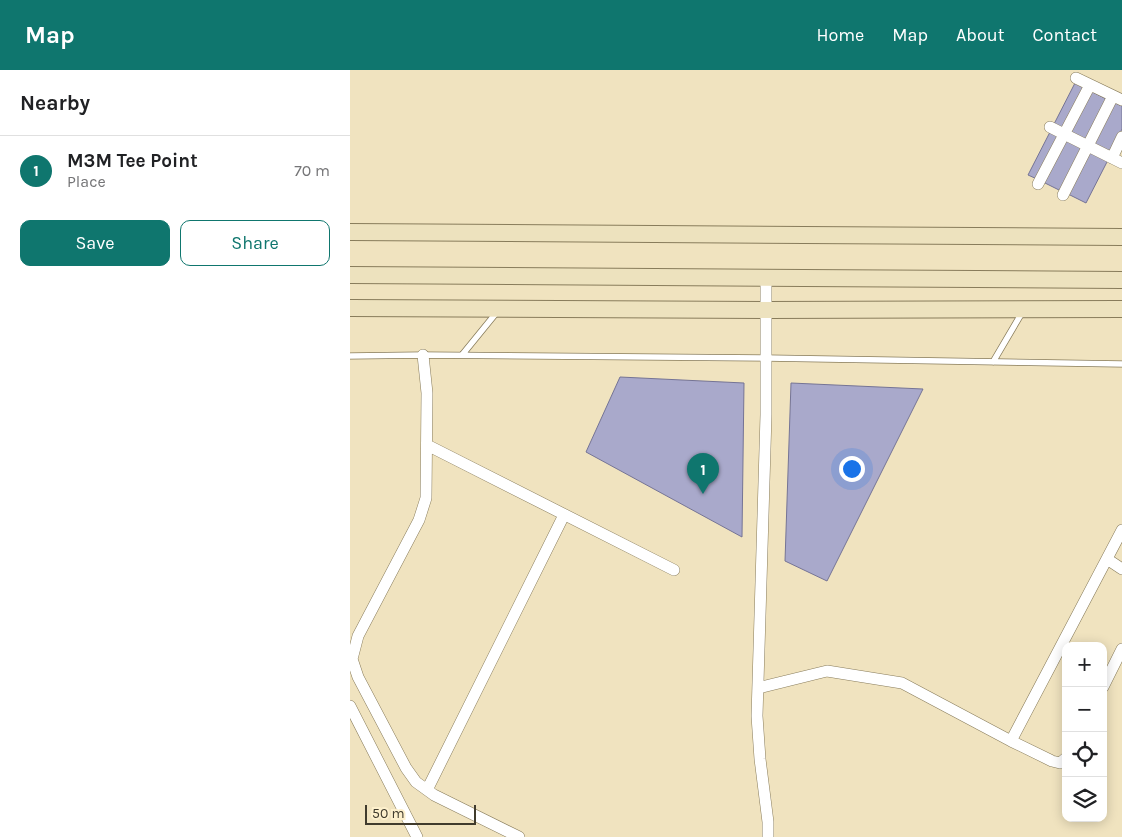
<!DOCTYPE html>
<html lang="en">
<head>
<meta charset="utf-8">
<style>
	:root { --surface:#fff; --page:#f6f6f6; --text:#202124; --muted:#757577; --line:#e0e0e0; --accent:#0f766e }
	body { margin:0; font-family:Karla,sans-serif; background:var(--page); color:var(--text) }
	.controls { position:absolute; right:15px; bottom:15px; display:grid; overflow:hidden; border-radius:10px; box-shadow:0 2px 12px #0003 }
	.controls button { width:45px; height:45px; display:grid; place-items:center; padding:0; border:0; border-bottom:1px solid var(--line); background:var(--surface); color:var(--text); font:25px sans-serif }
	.scale { position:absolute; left:15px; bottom:12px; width:111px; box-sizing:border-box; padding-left:5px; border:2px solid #403b2d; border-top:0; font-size:14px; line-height:18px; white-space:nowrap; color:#403b2d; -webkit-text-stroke:4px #fdf0cc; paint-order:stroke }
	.you { position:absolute; left:501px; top:398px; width:18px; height:18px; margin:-12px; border:4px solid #fff; border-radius:50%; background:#1a73e8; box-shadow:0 0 0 8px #1a73e833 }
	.badge { display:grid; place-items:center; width:32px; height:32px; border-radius:50%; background:var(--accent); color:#fff; font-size:16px; font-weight:700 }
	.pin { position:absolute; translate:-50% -41px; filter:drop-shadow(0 1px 2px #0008) }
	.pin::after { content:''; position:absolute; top:26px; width:18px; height:15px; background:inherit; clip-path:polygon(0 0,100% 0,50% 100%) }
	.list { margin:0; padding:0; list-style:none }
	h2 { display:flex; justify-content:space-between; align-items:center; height:65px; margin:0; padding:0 20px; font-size:21px }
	h2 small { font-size:16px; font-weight:400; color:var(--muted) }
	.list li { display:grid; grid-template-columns:32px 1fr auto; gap:15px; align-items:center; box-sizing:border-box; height:70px; padding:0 20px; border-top:1px solid var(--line) }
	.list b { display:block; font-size:19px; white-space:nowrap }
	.list p { margin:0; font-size:16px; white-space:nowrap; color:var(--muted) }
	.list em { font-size:16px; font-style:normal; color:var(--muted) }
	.actions { display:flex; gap:10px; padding:15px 20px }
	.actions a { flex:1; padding:11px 0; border:1px solid var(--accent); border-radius:10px; text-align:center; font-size:18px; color:var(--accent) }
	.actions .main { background:var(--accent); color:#fff }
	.icon { flex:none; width:28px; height:28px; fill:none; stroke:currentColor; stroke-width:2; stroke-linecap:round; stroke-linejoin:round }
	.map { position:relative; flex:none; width:772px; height:767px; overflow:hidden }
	header { display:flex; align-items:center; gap:30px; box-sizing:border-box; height:70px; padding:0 25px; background:var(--accent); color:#fff }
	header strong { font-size:24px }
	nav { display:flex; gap:28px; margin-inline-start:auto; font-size:18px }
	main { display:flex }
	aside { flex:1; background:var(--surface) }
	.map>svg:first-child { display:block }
	.building { fill:#a9a9cb; stroke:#757495 }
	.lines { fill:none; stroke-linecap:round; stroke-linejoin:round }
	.lane-casing { stroke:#887c5b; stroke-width:7 }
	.street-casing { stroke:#887c5b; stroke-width:12 }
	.secondary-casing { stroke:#887c5b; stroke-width:18 }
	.lane { stroke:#fff; stroke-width:5.5 }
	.street { stroke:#fff; stroke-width:11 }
	.secondary { stroke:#ede2be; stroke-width:16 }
</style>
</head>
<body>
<header>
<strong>Map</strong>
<nav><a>Home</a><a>Map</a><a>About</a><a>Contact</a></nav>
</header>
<main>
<aside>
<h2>Nearby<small></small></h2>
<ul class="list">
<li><span class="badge">1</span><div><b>M3M Tee Point</b><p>Place</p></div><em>70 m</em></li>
</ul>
<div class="actions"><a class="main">Save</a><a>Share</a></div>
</aside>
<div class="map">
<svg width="772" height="767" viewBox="0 0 772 767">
	<rect width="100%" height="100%" fill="#f0e3bf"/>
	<path class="building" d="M725,13l9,5 -22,43 -9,-5z
		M741,21l17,9 -23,43 -16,-8z
		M764,32l8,4v23l-13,26 -17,-9z
		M700,62l9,5 -22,42 -9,-4z
		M715,69l19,9 -23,43 -18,-9z
		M739,81l19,9 -22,43 -18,-9z
		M270,307l124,6 -2,154 -156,-85z
		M441,313l132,6 -96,192 -42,-20z"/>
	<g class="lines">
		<defs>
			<path id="lane" d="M112,285l35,-43
				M0,286l73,-1 343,3 356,6
				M643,292l30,-51"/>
			<path id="street" d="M726,8l46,22
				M700,57l72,36
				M762,88l10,-21
				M688,114l52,-99
				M713,125l50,-99
				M416,208v137l-9,301 3,43 8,63v15
				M73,285l4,38 -1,105 -7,22 -61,116 -6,23 6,18 48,91 10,14 18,13 85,42
				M77,375l247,125
				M757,489l15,10
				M753,617l19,-38
				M408,618l69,-17 75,12 109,58 111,-211
				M0,636l67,131
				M661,671l41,20 8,2 6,-5
				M77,720l137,-275"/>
			<path id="secondary" d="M0,162l772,5
				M0,205l772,5
				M0,238l416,2 356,-1"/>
		</defs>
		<use href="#lane" class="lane-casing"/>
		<use href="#street" class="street-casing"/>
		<use href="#secondary" class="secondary-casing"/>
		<use href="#lane" class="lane"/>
		<use href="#street" class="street"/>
		<use href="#secondary" class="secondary"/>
	</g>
</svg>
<div class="controls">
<button>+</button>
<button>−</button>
<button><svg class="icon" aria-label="locate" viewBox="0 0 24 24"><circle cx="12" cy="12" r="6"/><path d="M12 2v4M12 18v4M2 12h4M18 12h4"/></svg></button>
<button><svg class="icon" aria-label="layers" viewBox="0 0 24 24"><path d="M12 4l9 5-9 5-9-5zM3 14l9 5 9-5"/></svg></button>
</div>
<div class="scale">50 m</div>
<div class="you"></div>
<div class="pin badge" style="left:353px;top:424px">1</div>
</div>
</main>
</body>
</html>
